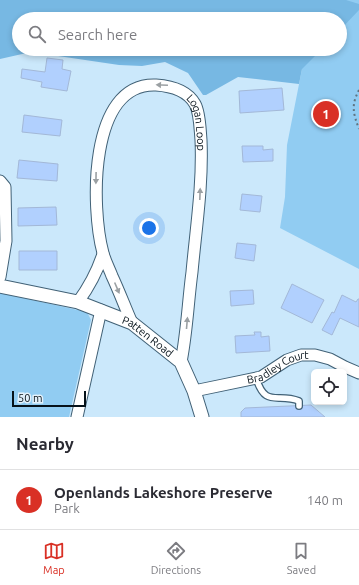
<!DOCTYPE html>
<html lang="en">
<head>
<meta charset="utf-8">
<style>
	:root { --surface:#fff; --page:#f2f2f3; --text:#2b2b33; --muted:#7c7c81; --line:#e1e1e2; --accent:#d93025 }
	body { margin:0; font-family:Ubuntu,sans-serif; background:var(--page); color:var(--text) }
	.controls { position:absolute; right:12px; bottom:12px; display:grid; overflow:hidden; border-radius:6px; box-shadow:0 2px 6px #0003 }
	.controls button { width:36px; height:36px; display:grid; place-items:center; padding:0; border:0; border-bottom:1px solid var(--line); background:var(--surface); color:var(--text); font:20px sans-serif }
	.scale { position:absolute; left:12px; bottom:10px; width:74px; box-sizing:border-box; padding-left:4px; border:2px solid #06121a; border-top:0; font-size:11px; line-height:14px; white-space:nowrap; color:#06121a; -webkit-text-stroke:3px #e4f2fc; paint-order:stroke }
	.you { position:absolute; left:149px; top:228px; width:14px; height:14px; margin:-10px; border:3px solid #fff; border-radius:50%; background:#1a73e8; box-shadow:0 0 0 6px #1a73e833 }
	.badge { display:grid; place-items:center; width:26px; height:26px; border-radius:50%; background:var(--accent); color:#fff; font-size:13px; font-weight:700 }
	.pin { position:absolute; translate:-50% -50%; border:2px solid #fff; box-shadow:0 1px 4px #0006 }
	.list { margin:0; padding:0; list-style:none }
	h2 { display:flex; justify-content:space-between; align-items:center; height:52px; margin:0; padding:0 16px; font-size:17px }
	h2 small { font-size:13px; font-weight:400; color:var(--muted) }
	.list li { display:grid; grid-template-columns:26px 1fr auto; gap:12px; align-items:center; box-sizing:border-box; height:60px; padding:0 16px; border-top:1px solid var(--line) }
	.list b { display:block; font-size:15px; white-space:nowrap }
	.list p { margin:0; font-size:13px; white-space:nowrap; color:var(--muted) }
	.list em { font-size:13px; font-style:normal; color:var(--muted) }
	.icon { flex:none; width:22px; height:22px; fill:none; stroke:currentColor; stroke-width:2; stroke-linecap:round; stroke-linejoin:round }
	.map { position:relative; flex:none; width:359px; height:417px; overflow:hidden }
	.search { position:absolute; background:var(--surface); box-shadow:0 2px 6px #0003; left:12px; right:12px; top:12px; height:44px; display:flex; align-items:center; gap:10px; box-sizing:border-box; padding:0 14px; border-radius:22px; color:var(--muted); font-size:15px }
	.sheet { height:112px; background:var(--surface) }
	nav { display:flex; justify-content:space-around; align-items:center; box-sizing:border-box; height:56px; border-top:1px solid var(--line); background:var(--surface); font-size:11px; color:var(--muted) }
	nav a { display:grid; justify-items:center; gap:2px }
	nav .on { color:var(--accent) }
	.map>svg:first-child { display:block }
	.green { fill:#91ccf2 }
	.forest { fill:#77b8e3 }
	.building { fill:#b1d0fe; stroke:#a3b8d7 }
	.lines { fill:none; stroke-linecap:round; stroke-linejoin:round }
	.service-casing { stroke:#416176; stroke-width:8 }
	.minor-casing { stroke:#416176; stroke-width:13 }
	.tertiary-casing { stroke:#416176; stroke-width:15 }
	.path { stroke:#5f7380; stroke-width:2; stroke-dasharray:2 3; stroke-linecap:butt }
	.service { stroke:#fff; stroke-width:5.5 }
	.minor { stroke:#fff; stroke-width:11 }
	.tertiary { stroke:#fff; stroke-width:13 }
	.oneway { fill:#9ba0a3 }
	.labels { text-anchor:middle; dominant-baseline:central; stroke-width:3; stroke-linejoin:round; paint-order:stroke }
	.street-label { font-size:11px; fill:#06121a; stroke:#e4f2fc }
</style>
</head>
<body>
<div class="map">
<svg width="359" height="417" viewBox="0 0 359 417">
	<rect width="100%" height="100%" fill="#cbe8fb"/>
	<path class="green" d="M18,0h341v269l-79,-41 5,-31 2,-52 15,-76 -56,-20h94v-30h-230z
		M0,293l87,19 4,8 -22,97h-69z"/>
	<path class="forest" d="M0,0h346l13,4v6l-19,20v-11h-321v30h303l-20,20 -3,15 -61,-7 -32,18h-3l-15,-22 -23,-11 -23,4 -23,-1 -88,-13 -31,7z"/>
	<path class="building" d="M47,58l16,2 -1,9 9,2 -4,20 -26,-4 1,-5 -21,-4 1,-9 23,3z
		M282,88l2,22 -44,3 -1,-22z
		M24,115l38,5 -2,16 -38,-4z
		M242,146h21v4l10,-1v12l-30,1z
		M19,160l39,4 -1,17 -40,-3z
		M242,194l20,2 -2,16 -20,-2z
		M56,207l1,18 -39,1v-18z
		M237,243l19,2 -2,16 -19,-3z
		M19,251h38v19h-38z
		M292,284l32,16 -12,23 -31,-15z
		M253,290l1,14 -23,2 -1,-15z
		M342,295l14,7 2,-3h1v28l-19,-9 -8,17 -10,-5 10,-18 2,1z
		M254,332h7v5l8,-1 1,15 -34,2 -1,-17 20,-1z
		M311,405l14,12h-84v-5l4,-4z"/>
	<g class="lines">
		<defs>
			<path id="service" d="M256,378c10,31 21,14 43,23v5"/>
			<g id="minor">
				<path d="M0,181l5,6 1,54 -6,36"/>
				<path d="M78,302c11,-15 19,-30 25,-48"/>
				<path id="s1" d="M132,323c-7,-16 -13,-32 -20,-47 -3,-8 -7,-15 -9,-23 -12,-44 -15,-171 53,-168 15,1 31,5 39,19 5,9 5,25 6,36 2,44 -5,88 -9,132 -4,30 -5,60 -11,90"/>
				<path id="s2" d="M194,391l67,-14 26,-17 14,-5h14l15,4 15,8 14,6"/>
				<path d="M77,417l24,-107"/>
			</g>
			<g id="tertiary">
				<path id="s3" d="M0,286l78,16 54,21 49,39 13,29 8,26"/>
			</g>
		</defs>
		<use href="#service" class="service-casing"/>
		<use href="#minor" class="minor-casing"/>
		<use href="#tertiary" class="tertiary-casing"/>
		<path class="path" d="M359,90c-8,15 -6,23 0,39"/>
		<use href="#service" class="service"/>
		<use href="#minor" class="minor"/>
		<use href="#tertiary" class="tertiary"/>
	</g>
	<defs><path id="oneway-solid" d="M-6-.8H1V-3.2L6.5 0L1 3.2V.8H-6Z"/></defs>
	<g class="oneway">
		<use href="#oneway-solid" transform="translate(162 85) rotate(-177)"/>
		<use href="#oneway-solid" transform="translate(96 178) rotate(91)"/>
		<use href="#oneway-solid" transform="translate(200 194) rotate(-88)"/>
		<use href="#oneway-solid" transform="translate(117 288) rotate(67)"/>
		<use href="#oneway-solid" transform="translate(187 323) rotate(-85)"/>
	</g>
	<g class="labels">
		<g class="street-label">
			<text stroke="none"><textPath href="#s1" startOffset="338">Logan Loop</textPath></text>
			<text stroke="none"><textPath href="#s3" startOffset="158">Patten Road</textPath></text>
			<text stroke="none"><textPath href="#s2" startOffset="88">Bradley Court</textPath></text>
		</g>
	</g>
</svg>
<div class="controls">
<button><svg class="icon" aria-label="locate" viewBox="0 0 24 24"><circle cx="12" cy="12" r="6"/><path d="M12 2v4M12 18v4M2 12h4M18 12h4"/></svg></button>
</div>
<div class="scale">50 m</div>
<div class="you"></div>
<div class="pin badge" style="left:326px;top:114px">1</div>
<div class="search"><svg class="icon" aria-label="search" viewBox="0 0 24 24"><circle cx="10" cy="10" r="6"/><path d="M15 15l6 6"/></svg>Search here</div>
</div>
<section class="sheet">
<h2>Nearby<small></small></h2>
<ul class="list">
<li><span class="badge">1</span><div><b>Openlands Lakeshore Preserve</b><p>Park</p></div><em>140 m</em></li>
</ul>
</section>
<nav>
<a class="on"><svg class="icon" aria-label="map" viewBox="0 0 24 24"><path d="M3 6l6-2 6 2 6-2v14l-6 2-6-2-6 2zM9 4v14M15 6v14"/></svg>Map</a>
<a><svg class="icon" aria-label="directions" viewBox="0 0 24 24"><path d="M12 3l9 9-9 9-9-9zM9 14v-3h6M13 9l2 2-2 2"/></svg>Directions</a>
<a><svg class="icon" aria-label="saved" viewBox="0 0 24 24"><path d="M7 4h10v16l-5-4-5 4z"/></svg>Saved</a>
</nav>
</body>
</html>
